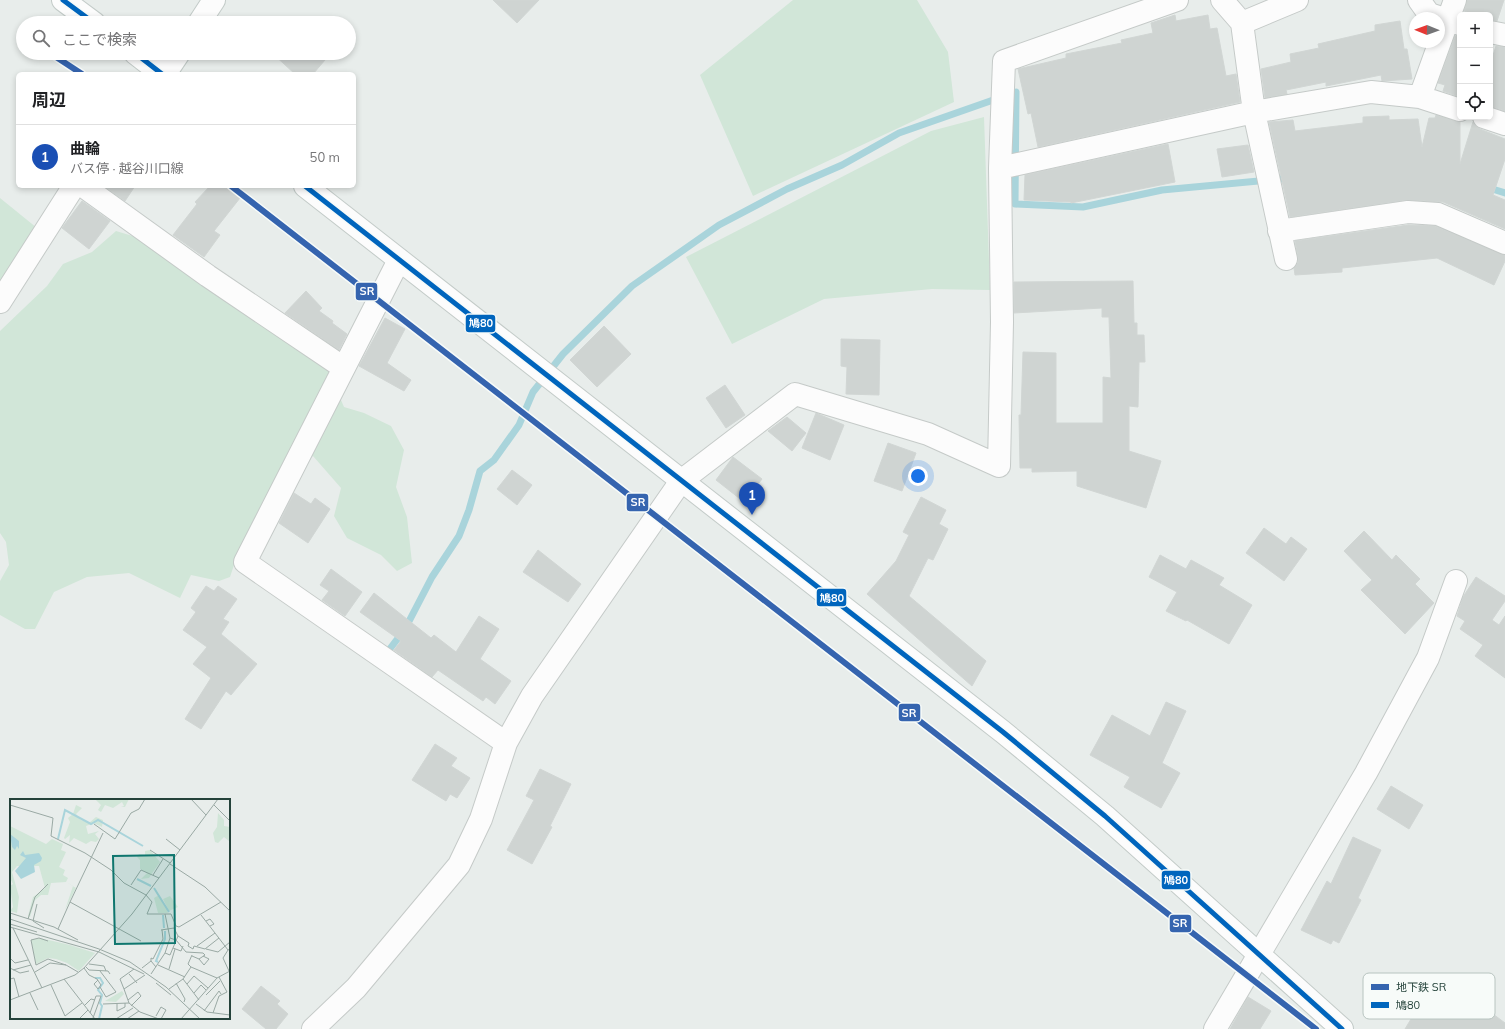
<!DOCTYPE html>
<html lang="ja">
<head>
<meta charset="utf-8">
<style>
	:root { --surface:#fff; --page:#f2f2f2; --text:#202124; --muted:#757577; --line:#e0e0e0; --accent:#0b8043 }
	body { margin:0; font-family:Mulish,"Noto Sans JP",sans-serif; background:var(--page); color:var(--text) }
	.controls { position:absolute; right:12px; top:12px; display:grid; overflow:hidden; border-radius:6px; box-shadow:0 2px 6px #0003 }
	.controls button { width:36px; height:36px; display:grid; place-items:center; padding:0; border:0; border-bottom:1px solid var(--line); background:var(--surface); color:var(--text); font:20px sans-serif }
	.compass { position:absolute; left:1409px; top:12px; width:36px; height:36px; border-radius:50%; background:var(--surface); box-shadow:0 2px 6px #0003; rotate:271deg }
	.you { position:absolute; left:918px; top:476px; width:14px; height:14px; margin:-10px; border:3px solid #fff; border-radius:50%; background:#1a73e8; box-shadow:0 0 0 6px #1a73e833 }
	.badge { display:grid; place-items:center; width:26px; height:26px; border-radius:50%; background:var(--accent); color:#fff; font-size:13px; font-weight:700 }
	.pin { position:absolute; translate:-50% -33px; filter:drop-shadow(0 1px 2px #0008) }
	.pin::after { content:''; position:absolute; top:21px; width:14px; height:12px; background:inherit; clip-path:polygon(0 0,100% 0,50% 100%) }
	.list { margin:0; padding:0; list-style:none }
	h2 { display:flex; justify-content:space-between; align-items:center; height:52px; margin:0; padding:0 16px; font-size:17px }
	h2 small { font-size:13px; font-weight:400; color:var(--muted) }
	.list li { display:grid; grid-template-columns:26px 1fr auto; gap:12px; align-items:center; box-sizing:border-box; height:64px; padding:0 16px; border-top:1px solid var(--line) }
	.list b { display:block; font-size:15px; white-space:nowrap }
	.list p { margin:0; font-size:13px; white-space:nowrap; color:var(--muted) }
	.list em { font-size:13px; font-style:normal; color:var(--muted) }
	.icon { flex:none; width:22px; height:22px; fill:none; stroke:currentColor; stroke-width:2; stroke-linecap:round; stroke-linejoin:round }
	.map { position:relative; flex:none; width:1505px; height:1029px; overflow:hidden }
	.search { position:absolute; background:var(--surface); box-shadow:0 2px 6px #0003; left:16px; top:16px; width:340px; height:44px; display:flex; align-items:center; gap:10px; box-sizing:border-box; padding:0 14px; border-radius:22px; color:var(--muted); font-size:15px }
	.panel { position:absolute; background:var(--surface); box-shadow:0 2px 6px #0003; left:16px; top:72px; width:340px; height:116px; border-radius:6px }
	.map>svg:first-child { display:block }
	.green { fill:#d1e6d8 }
	.lines { fill:none; stroke-linecap:round; stroke-linejoin:round }
	.stream { stroke:#a9d4db; stroke-width:7 }
	.building { fill:#cfd4d2; stroke:#d1d6d4 }
	.street-casing { stroke:#c5cac8; stroke-width:24 }
	.secondary-casing { stroke:#c3cbc8; stroke-width:24 }
	.street { stroke:#fcfcfc; stroke-width:22 }
	.secondary { stroke:#fcfcfc; stroke-width:22 }
	.bus-1-casing { stroke:#f7fbf9; stroke-width:8 }
	.bus-1 { stroke:#0065bd; stroke-width:5 }
	.metro-1-casing { stroke:#f7fbf9; stroke-width:9 }
	.metro-1 { stroke:#3564af; stroke-width:6 }
	.inset-river { fill:none; stroke:#a9d4db; stroke-width:2 }
	.inset-road { fill:none; stroke:#9aa9a4; stroke-width:1 }
	.view { fill:#0f766e; fill-opacity:0.15; stroke:#0f766e; stroke-width:2 }
	.inset-edge { fill:none; stroke:#24423a; stroke-width:2 }
	.key { fill:#f7fbf9; stroke:#b8c4c0; stroke-width:1 }
	.key-label { font-size:11px; fill:#24423a }
	.line-badge { stroke:#f7fbf9; stroke-width:1.5 }
	.badge-label { font-size:11px; text-anchor:middle; font-weight:bold; fill:#fff }
</style>
</head>
<body>
<div class="map">
<svg width="1505" height="1029" viewBox="0 0 1505 1029">
	<rect width="100%" height="100%" fill="#e8edeb"/>
	<path class="green" d="M793,0h124l31,52 6,50 -201,94 -53,-121z
		M984,117l6,173 -58,-1 -108,10 -92,45 -46,-87 245,-126z
		M0,198l37,30 -37,61z
		M116,231l33,10 177,124 18,42 20,6 27,13 13,24 -8,37 11,30 5,46 -15,8 -16,-16 -34,-17 -13,-22 7,-28 -28,-32 -26,17 -32,80 -15,-6 -10,30 -11,4 -28,-6 -11,23 -51,-25 -42,4 -33,15 -19,37h-10l-25,-14v-34l9,-16 -3,-23 -6,-9v-202l47,-45 16,-22 29,-12z"/>
	<g class="lines">
		<path class="stream" d="M1486,187l19,6
			M389,650l16,-21 27,-52 27,-41 10,-26 11,-39 14,-11 25,-35 14,-33 30,-38 69,-68 87,-61 68,-36 55,-24 57,-32 117,-41 -1,112 68,3 79,-17 129,-12"/>
	</g>
	<path class="building" d="M493,0h46l-22,23z
		M1467,0h37l-7,21 -7,-2v-4h-13l-13,-4z
		M1175,15l1,6 32,-6 2,14 7,-1 9,48 10,-2 4,28 -202,45 -7,-34 -3,1 -10,-45 48,-11v-4l56,-11 -1,-3 32,-7 -2,-10z
		M1400,21l4,28h3l5,30 -30,2 -1,-6 -55,11v-4l-40,8 1,4 -22,4 -4,-29 30,-7 -1,-8 29,-6 -1,-4 57,-13v-6z
		M1455,36h5v61l-17,-6 2,-6 -7,-2z
		M1496,46l9,1v64l-15,-5v-41z
		M272,53h59l-18,21h-18z
		M1436,115l24,7v42l13,-42 7,7 25,10v20l-12,36 12,5v29l-62,-27 -34,-2 -119,17 -21,-95 24,-2 2,11 68,-8v-6l26,-1v4l29,-1 4,28 7,-29h6z
		M1168,144l7,38 -104,21v-1l-47,-2 1,-25z
		M1248,145l6,27 -32,5 -5,-28z
		M104,186h31l-10,15z
		M210,186h18l12,12 -26,33 6,4 -16,22 -31,-22 24,-31 -2,-2z
		M82,201l28,20 -21,28 -27,-21z
		M1408,225l27,1 70,29v6l-11,24 -57,-27 -95,10v4l-47,3 -1,-7 4,-5v-6l-3,-16z
		M1133,281l1,42h3v12h7l1,27h-6l-1,45 -9,-1v45l32,10 -15,47 -69,-22v-15l-45,1v-4h-12l-1,-53h2l2,-63 33,1v70h47v-46l8,1 -2,-61h-7v-9l-88,5v-31z
		M306,291l16,17 -3,3 14,10 -1,2 15,11 -8,16 -54,-37z
		M385,318l20,11 -18,34 24,17 -7,11 -45,-25z
		M604,326l27,28 -34,33 -27,-27z
		M841,339l39,1 -1,55 -33,-1 1,-27 -6,-1z
		M725,385l20,30 -19,13 -20,-30z
		M816,413l28,12 -14,35 -28,-12z
		M787,417l19,16 -14,18 -24,-20z
		M888,443l28,10 -14,38 -28,-10z
		M733,457l29,22 -18,23 -28,-22z
		M512,470l20,15 -15,20 -20,-16z
		M294,493l17,11 4,-6 15,11 -22,34 -29,-20z
		M921,497l25,13 -7,14 9,5 -15,31 -5,-2 -19,38 77,65 -14,25 -105,-92 29,-33 13,-26 -6,-3z
		M1264,528l22,16 5,-7 16,12 -23,32 -38,-28z
		M1364,531l28,29 4,-5 24,24 -5,5 19,19 -29,31 -44,-44 11,-10 -28,-29z
		M538,550l43,34 -13,18 -45,-30z
		M1160,555l26,14 5,-9 33,18 -5,7 33,20 -23,39 -42,-24 -1,1 -20,-10 11,-19 -28,-15z
		M331,569l31,23 -17,24 -23,-16 7,-9 -9,-6z
		M1476,577l29,19v5l-13,19 7,5 6,-9v62l-30,-22 8,-11 -23,-16 5,-8 -8,-5 6,-19z
		M206,586l8,5 4,-5 19,13 -14,20 6,3 -8,12 36,30 -26,31 -5,-4 -25,38 -16,-10 26,-41 -18,-14 14,-17 -24,-17 13,-18 -5,-4z
		M374,593l57,45 3,-3 22,17 23,-36 20,13 -19,30 31,22 -16,23 -9,-7 -3,4 -45,-31 -6,7 -38,-27 7,-9 -41,-29z
		M1166,702l20,9 -24,52 18,10 -19,35 -37,-21 6,-10 -40,-22 22,-40 38,21z
		M435,744l22,14 -6,8 19,12 -13,20 -7,-4 -4,7 -34,-21z
		M540,769l31,15 -21,42 2,1 -20,37 -25,-14 27,-50 -8,-4z
		M1391,786l32,19 -14,24 -32,-20z
		M1353,837l28,13 -23,48 3,2 -22,43 -6,-3 -2,4 -30,-14 26,-49 4,3z
		M261,986l19,15 -3,3 11,10 -12,15h-10l-24,-20z
		M1426,994l35,22 12,-17 32,24v6h-100z
		M1248,997l23,14 -11,18h-30z"/>
	<g class="lines">
		<defs>
			<path id="street" d="M1222,0l20,23 12,89 32,147
				M1419,0l10,14 31,10
				M1242,23l55,-23
				M1490,32l15,3
				M1420,97l35,-97
				M1484,117l21,7
				M1000,168l254,-56 117,-20 49,5 40,13
				M83,186l125,90 136,92
				M1279,231l129,-19 30,2 67,29
				M399,260l-154,302 261,181
				M0,302l74,-116
				M313,1029l43,-41 103,-123 22,-46 25,-76 26,-47 149,-215 114,-87 133,40 71,32 3,-144 -2,-154 4,-107 173,-61
				M1215,1029l151,-256 62,-115 28,-77"/>
			<path id="secondary" d="M63,0l31,23
				M199,23l15,-23
				M135,53l27,21
				M165,74l14,-21
				M305,186l698,546 102,84 237,213"/>
		</defs>
		<use href="#street" class="street-casing"/>
		<use href="#secondary" class="secondary-casing"/>
		<use href="#street" class="street"/>
		<use href="#secondary" class="secondary"/>
		<defs>
			<path id="bus-1" d="M63,0l31,23
				M135,53l27,21
				M305,186l698,546 102,84 237,213"/>
		</defs>
		<use href="#bus-1" class="bus-1-casing"/>
		<use href="#bus-1" class="bus-1"/>
		<defs>
			<path id="metro-1" d="M50,53l32,21
				M231,186l1085,843"/>
		</defs>
		<use href="#metro-1" class="metro-1-casing"/>
		<use href="#metro-1" class="metro-1"/>
	</g>
	<g transform="translate(10 799)">
		<rect width="220" height="220" fill="#e8edeb"/>
		<path d="M85,0h34l-4,8h-4l3,-1 -2,-4 -9,6 -8,-3 -4,7 -3,-2 3,-5zM66,6l6,3 -6,6 5,6 8,3 7,-6 7,3 -1,7 -8,-4 -8,3 2,8 11,-3 -4,3 4,5 -3,3 -5,-1 -5,3 -12,-6 -5,5 1,-8 -5,4 -1,-1 6,-16 -2,-4 5,-4zM208,14l6,7v6l6,1 -1,14 -5,-4 -6,6 -3,-1 -2,-9 4,-6zM0,27l36,18 6,-5 11,5 -2,6 5,2 -7,15 6,3 -2,5 5,3 -2,4 10,6 -11,22 8,-24 -7,-4 -15,1 -3,12h-7l-6,5 -5,17 -2,-1 5,-19 12,-9 -6,-22h-22l-5,6 7,25 -2,16 -7,-2 3,-4 -3,-21 3,-2 -3,-6zM140,51l10,12 -11,16 -8,1 6,-6 -7,-4v-9l-3,-3 2,-3 6,1v-4zM149,96l8,14 1,4h-10l-4,-15zM160,97l8,11 -9,4 -6,-12zM30,139l30,7 25,8 -16,18 -12,-8 -11,-4 -8,-1 -12,6 -5,-24zM112,192l2,3 -8,8 -11,-1z" fill="#d1e6d8"/>
		<path d="M0,35l9,7v8l-2,-3 -2,4 -3,-3zM13,52l2,4 14,-2 3,5 -1,3 -7,4 1,7 -14,7 -6,-8 11,-13 -6,-3z" fill="#a9d4db"/>
		<path class="inset-river" d="M48,40l7,-29 26,14 7,-4 45,26M127,80l14,7M144,89l15,24M153,116l1,13M148,163l-2,-1 9,-22v-8M85,179h5l3,5 -5,7 4,5 -2,8 2,3 -3,13"/>
		<path class="inset-road" d="M181,0l15,16M0,6l43,13 -2,18 34,17 26,17 13,13 22,12 6,7 -5,12h24l5,12 3,1 42,-25M204,6l16,16M84,25l21,15 16,-26 8,-4 6,-10M93,34l-33,69 71,39M156,40l14,11M140,51l20,13M160,65l35,23 25,24M143,76l10,-16M121,86l10,-15 18,8M27,105l-4,17 11,7M0,114l44,14 24,13M191,116l14,18M0,120l89,30 31,13 36,25 34,32M18,120l7,-22 13,-13M196,122l4,-2 4,5 -4,2M0,125l27,8M0,128l89,25 45,22M3,129l29,60M164,129l4,8 11,7 -1,3 5,3 1,-3 11,3 14,-11M48,130l12,-27M151,131l13,-2M160,139l6,2 10,12 17,1M38,142l-9,-3 -8,2 5,25 12,-6 18,6M187,147l18,-13 13,17 2,-1M163,149l8,3 2,-5M196,150l12,3 12,-10M218,151l-5,8 6,13M155,154l5,2 8,-19M182,157l7,3 6,-4 -2,-2M0,159l5,5 13,-3M189,160l5,6 5,-6 -6,-3M141,162v-3l2,1 10,-20 -1,-9M79,165l15,2 2,5M148,166l27,12M76,168l3,3 19,1 2,3M181,168l-3,-3 4,-9M0,169l10,5 9,-2M74,169l5,7 8,4 4,6 -3,4 -4,-5 4,-4M132,169l9,-7 5,6M159,170l6,-20M3,171l18,-5M25,173l15,-9 16,2 12,7M119,175l8,9M141,175l14,-21 5,-15 -5,-24M0,180l4,-1 5,19M54,180l31,40M146,184l15,12M166,184l9,16 -1,3M177,185l7,-8 14,12M41,186l14,31 17,-13M90,188l6,10 10,-5 -16,-21M114,190l-4,-10 14,-10M159,190l14,-10M20,194l8,17M184,194l7,-8 5,5M196,196l14,-14M0,201l65,-25 9,-7 48,-54 86,-115M118,201l10,-8 3,4 -10,10M189,201l-16,-21 8,-12 26,11M107,204v8l8,-4v-4M119,204l-5,-14 21,-14M93,205l26,-1 11,9 19,7M186,205l11,8 23,3M74,207l7,-7 4,1M194,212l15,-20 2,3M80,214l6,-17h5l-8,22M203,214l6,-17 8,-4 -8,-15M146,217l5,-9 5,3 -5,9M69,220l9,-9M106,220l17,-11M117,220l12,-8M171,220l36,-41 13,-7"/>
		<path class="view" d="M164,56l1,88 -60,1 -2,-88z"/>
		<rect width="220" height="220" class="inset-edge"/>
	</g>
	<rect x="1363" y="973" width="132" height="46" rx="6" class="key"/>
	<rect x="1371" y="984" width="18" height="6" fill="#3564af"/>
	<rect x="1371" y="1002" width="18" height="6" fill="#0065bd"/>
	<g class="key-label">
		<text x="1396" y="991">地下鉄 SR</text>
		<text x="1396" y="1009">鳩80</text>
	</g>
	<g class="line-badge">
		<rect x="355" y="282" width="23" height="19" rx="4" fill="#3564af"/>
		<rect x="465" y="314" width="31" height="19" rx="4" fill="#0065bd"/>
		<rect x="626" y="493" width="23" height="19" rx="4" fill="#3564af"/>
		<rect x="816" y="588" width="31" height="19" rx="4" fill="#0065bd"/>
		<rect x="898" y="703" width="23" height="19" rx="4" fill="#3564af"/>
		<rect x="1161" y="870" width="30" height="20" rx="4" fill="#0065bd"/>
		<rect x="1169" y="914" width="23" height="19" rx="4" fill="#3564af"/>
	</g>
	<g class="badge-label">
		<text x="367" y="295">SR</text>
		<text x="481" y="327">鳩80</text>
		<text x="638" y="506">SR</text>
		<text x="832" y="602">鳩80</text>
		<text x="909" y="717">SR</text>
		<text x="1176" y="884">鳩80</text>
		<text x="1180" y="927">SR</text>
	</g>
</svg>
<div class="controls">
<button>+</button>
<button>−</button>
<button><svg class="icon" aria-label="locate" viewBox="0 0 24 24"><circle cx="12" cy="12" r="6"/><path d="M12 2v4M12 18v4M2 12h4M18 12h4"/></svg></button>
</div>
<svg class="compass" viewBox="-18 -18 36 36"><path d="M0-13l5 13h-10z" fill="#e53935"/><path d="M0 13l5-13h-10z" fill="#757577"/></svg>
<div class="you"></div>
<div class="pin badge" style="left:752px;top:515px;background:#1a4fb4">1</div>
<div class="search"><svg class="icon" aria-label="search" viewBox="0 0 24 24"><circle cx="10" cy="10" r="6"/><path d="M15 15l6 6"/></svg>ここで検索</div>
<section class="panel">
<h2>周辺<small></small></h2>
<ul class="list">
<li><span class="badge" style="background:#1a4fb4">1</span><div><b>曲輪</b><p>バス停 · 越谷川口線</p></div><em>50 m</em></li>
</ul>
</section>
</div>
</body>
</html>
